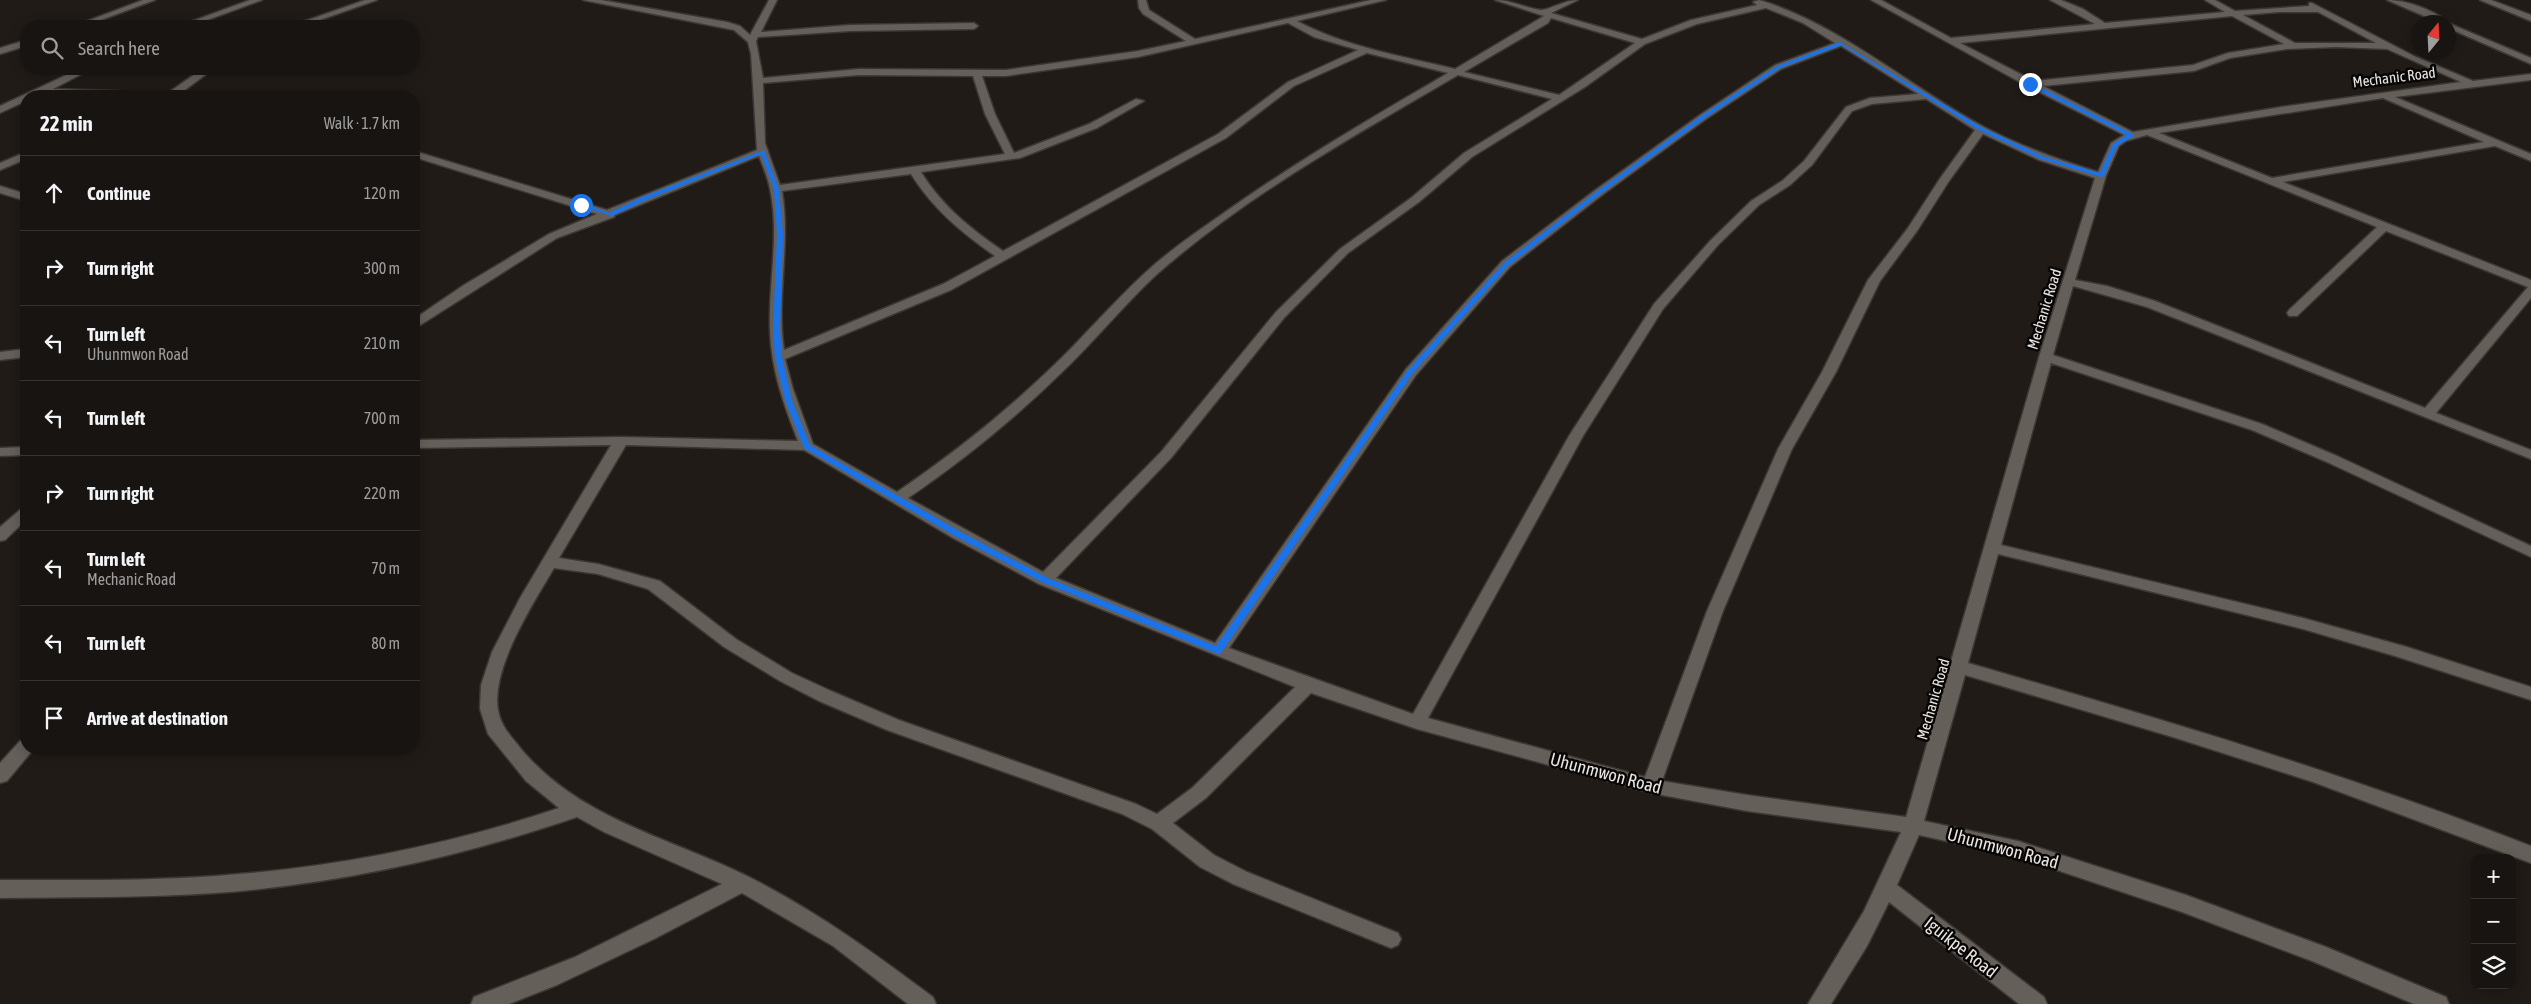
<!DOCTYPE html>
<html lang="en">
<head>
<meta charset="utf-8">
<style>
	:root { --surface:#181411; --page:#25211f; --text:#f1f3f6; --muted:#9f9e9f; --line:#363331 }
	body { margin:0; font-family:"Asap Condensed",sans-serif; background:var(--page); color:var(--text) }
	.controls { position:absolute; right:15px; bottom:15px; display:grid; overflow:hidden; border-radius:10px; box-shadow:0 2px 12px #0003 }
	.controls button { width:45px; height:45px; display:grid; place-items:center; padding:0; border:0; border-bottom:1px solid var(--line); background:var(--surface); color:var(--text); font:25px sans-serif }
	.compass { position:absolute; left:2411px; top:15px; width:45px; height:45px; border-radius:50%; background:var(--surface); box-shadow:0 2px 12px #0003; rotate:18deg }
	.stop { position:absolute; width:15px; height:15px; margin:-11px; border:4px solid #1a73e8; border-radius:50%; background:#fff }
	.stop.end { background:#1a73e8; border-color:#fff; box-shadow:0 1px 5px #0008 }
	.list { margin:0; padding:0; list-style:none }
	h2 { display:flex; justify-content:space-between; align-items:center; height:65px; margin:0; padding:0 20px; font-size:21px }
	h2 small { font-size:16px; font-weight:400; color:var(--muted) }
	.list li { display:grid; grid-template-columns:32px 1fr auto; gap:15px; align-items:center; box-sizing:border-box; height:75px; padding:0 20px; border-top:1px solid var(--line) }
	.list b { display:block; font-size:19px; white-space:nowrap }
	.list p { margin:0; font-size:16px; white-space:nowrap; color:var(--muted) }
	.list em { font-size:16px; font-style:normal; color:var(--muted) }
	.icon { flex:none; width:28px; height:28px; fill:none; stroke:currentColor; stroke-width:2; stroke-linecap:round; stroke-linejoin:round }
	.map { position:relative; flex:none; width:2531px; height:1004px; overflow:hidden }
	.search { position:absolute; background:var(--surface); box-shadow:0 2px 12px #0003; left:20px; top:20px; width:400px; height:55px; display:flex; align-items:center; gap:12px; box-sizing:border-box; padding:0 18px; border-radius:20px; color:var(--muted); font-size:19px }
	.panel { position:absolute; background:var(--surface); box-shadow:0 2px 12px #0003; left:20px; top:90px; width:400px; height:665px; border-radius:20px }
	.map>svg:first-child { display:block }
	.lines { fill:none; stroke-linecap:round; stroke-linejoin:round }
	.street-casing { stroke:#3a3735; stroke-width:3 }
	.street { fill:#655f5a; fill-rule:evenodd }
	.route { fill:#1a73e8 }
	.labels { text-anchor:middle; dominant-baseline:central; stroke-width:5; stroke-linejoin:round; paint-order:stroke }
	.street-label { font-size:15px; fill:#e9e6e3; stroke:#080605 }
	.near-street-label { font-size:18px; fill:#e9e6e3; stroke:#080605 }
</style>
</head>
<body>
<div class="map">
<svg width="2531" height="1004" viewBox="0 0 2531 1004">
	<rect width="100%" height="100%" fill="#201b17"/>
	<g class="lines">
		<defs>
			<path id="street" d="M143,0h12l-70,26h-11z
				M250,0h12l-71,26h-12z
				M365,0h12l-74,26h-12z
				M583,0h18l126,22 13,4 10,9 19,-35h8l-16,32 89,-7 124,-2 4,3 -4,3 -124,2 -92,6 -2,4 7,37 96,-9 147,1 132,-19 48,-10 -43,-27 -4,-6 -1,-8h8l3,10 46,29 176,-39h15l-89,21c49,26 105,35 158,48l89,-53 -49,-16c16,0 30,8 46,10 8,0 23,-10 37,-10l-27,13 91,26 49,-19 66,-15 -4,-3 6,-2c81,24 151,87 225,127 36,19 75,33 114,45l13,-29 13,-8 -97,-49 -156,-86h10l70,38 144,-14 -45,-24h11l22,9 22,14 120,-11 -20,-12h10l20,11 74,-5v-3h3l102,53 59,25 58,-7v6l-136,17 136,57v7l-36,-15 -212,36 248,98v18l-95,115 95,37v9l-384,-152 -74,-21 -20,69 209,69 75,32 194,90v11l-204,-95 -75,-32 -201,-67 -50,182 302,73 104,29 124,40v13l-136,-44 -92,-27 -305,-75 -30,109c190,55 379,111 563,183v17l-218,-81 -137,-44 -211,-63 -41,146 94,20 168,54 140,52 120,50 3,7h-35l-102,-43 -130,-49 -164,-55 -99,-22 -22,50 147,112 3,7h-28l-130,-102 -22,44 -36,58h-23l56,-93 37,-79 -154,-21 -96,-18 -234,-64 -106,-36 -105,105 -33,25 41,32 33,17 151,61 3,6 -3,6 -7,3 -158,-64 -33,-17 -48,-38 -30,-15 -235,-84 -68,-29 -39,-20 -56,-34 -76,-58 -50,-15 -44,-6c-21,36 -63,100 -56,142 3,17 13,26 23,39 60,71 148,88 228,128 66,33 125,76 184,120l3,7h-28l-75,-58 -91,-53 -88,46 -97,46 -48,19h-38l3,-7 101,-40 147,-73 -118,-52 -27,-15c-117,40 -238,67 -361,76 -72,5 -144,4 -216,5v-18c72,0 144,1 215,-4 117,-8 234,-31 344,-68l-33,-27 -38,-47 -8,-25 1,-24 11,-33 28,-54 91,-153 -197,3v-8l207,-3 177,4c-14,-35 -27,-72 -28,-110 -2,-48 10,-95 0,-142 -2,-11 -7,-22 -11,-33l-144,59 -1,2 -57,21 -143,91v-10l50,-34 85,-51 48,-20 -183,-57v-6l193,59 150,-60 -6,-96 -3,-12 -14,-12zM1766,8l37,15 32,20 -60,22 -75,50 -106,76 -92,70 -96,108 -191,274 -159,-65 115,-120 113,-140 64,-65 71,-51 53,-45 113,-70 60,-43 52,-20zM2279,12h39l58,31h-81l-52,-28zM2232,16l52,28 -56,9 -35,12 -159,16 -74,-38zM1551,18l84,25 -76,52 -95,-23 84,-49zM1288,23l26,14 44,13 -70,32 -70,52 -215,117c-32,-22 -61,-45 -82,-79l99,-14 77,-30 47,-27 -8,-2 -47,25 -75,29 -19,-39 -13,-38h24l132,-19zM1841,46l77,48 -48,4 -24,9 -42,54 -22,20 -31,20 -41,40 -56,63 -85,132 -156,278 -184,-66 187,-273 94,-108 92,-72 104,-76 75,-50zM2336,47l51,2 74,33 -180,25 -148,25 -90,-46 151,-15 36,-13 57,-9zM1367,53l81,20c-77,45 -154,90 -227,142 -26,18 -52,36 -75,57 -34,31 -63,66 -96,97 -48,46 -99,86 -153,123l-84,-48 -20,-55 -8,-30 166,-69 275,-152 68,-52zM859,75l114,1 12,38 20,40 -225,31 -15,-42 -2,-60zM1458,75l94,24 -88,54 -53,45 -71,51 -64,63 -115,140 -118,120 -135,-74c54,-37 105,-78 152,-124 33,-31 62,-67 95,-98 90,-80 199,-140 303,-201zM2383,98l101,44 -212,36 -113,-45zM1926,99l49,31 -36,50 -31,48 -40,52 -46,92 -44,77 -71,162 -62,166 -217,-59 155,-282 80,-127 55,-64 41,-40 31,-20 22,-20 40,-54 20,-7zM1983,134l56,26 56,18 -56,179 -133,460 -159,-22 -85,-14 61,-170 69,-162 44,-77 44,-91 37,-50 32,-50zM2147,135l230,92 -88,83 -2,3 2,3h8l89,-85 142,56 -103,121 -270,-107 -48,-15 -32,-6 31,-104 13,-30 7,-5zM911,174c22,35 50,58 84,82l-52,28 -159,66c-8,-53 7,-106 -2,-159zM626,445l178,5 149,88 86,46 256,103 -103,101 -35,26 -21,-10 -237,-84 -68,-29 -39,-18 -56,-34 -76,-58 -62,-17 -39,-6z
				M2387,0c18,0 46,9 60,22h-9z
				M2480,0h11l40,15v6z
				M2448,23l83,35v6l-83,-36z
				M26,40v6l-26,8v-6z
				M79,69h12l-38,20 115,4 34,-24h11l-36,27 -135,-2 -16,2v5l-26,12v-7z
				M26,152v7l-26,11v-7z
				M0,186l26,8v7l-26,-8z
				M26,349v8l-26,3v-8z
				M26,447v8l-26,1v-8z
				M26,507v13l-21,20 -5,1v-14l21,-18z
				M26,739v10h8l-2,2 -25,30 -7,2v-20l20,-22z"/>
		</defs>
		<use href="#street" class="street-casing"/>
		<use href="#street" class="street"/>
	</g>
	<path class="route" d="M1840,42l143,86 62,29 55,16 13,-29 14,-9 -99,-50 2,-3 105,53 -18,11 -13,30 -3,1 -60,-18 -62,-29 -137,-85 -62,23 -75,50 -105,76 -92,72 -95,107 -192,280 -3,1 -176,-72 -87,-46 -151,-88 -19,-48 -10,-43 -2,-27 4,-96 -3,-45 -13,-35 -115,46 -34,16 -34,-11 5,-2 26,10 33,-16 122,-47 15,39 4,45 -3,96 2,27 10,43 18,45 151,87 87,46 168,68 192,-276 96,-107 92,-71 105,-76 76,-50z"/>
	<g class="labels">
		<g class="street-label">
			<text transform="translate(2394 77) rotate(-7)">Mechanic Road</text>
			<text transform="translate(2044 309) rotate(-73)">Mechanic Road</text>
			<text transform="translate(1933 699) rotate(-74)">Mechanic Road</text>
		</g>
		<g class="near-street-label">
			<text transform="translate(1606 773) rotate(15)">Uhunmwon Road</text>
			<text transform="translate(2003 848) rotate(15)">Uhunmwon Road</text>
			<text transform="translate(1961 947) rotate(38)">Iguikpe Road</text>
		</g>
	</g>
</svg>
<div class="controls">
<button>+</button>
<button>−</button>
<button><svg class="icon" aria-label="layers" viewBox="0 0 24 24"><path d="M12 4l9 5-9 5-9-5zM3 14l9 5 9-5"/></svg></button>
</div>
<svg class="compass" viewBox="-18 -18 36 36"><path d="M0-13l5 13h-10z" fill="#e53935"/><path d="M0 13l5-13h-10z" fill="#9f9e9f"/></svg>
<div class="stop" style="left:581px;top:205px"></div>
<div class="stop end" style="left:2030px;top:84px"></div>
<div class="search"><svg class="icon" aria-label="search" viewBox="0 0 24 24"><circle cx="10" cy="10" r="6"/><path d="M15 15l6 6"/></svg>Search here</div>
<section class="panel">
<h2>22 min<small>Walk · 1.7 km</small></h2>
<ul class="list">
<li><svg class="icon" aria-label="ahead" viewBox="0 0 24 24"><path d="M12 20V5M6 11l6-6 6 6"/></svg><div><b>Continue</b></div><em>120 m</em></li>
<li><svg class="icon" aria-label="right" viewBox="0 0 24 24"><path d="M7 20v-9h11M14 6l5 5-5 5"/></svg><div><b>Turn right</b></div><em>300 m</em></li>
<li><svg class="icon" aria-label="left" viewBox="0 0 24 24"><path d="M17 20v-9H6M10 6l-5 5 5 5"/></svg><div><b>Turn left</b><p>Uhunmwon Road</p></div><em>210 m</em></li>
<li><svg class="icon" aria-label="left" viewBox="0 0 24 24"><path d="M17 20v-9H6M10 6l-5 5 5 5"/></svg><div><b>Turn left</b></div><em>700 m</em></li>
<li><svg class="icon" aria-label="right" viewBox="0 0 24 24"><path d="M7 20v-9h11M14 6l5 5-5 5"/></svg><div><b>Turn right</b></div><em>220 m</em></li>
<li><svg class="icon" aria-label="left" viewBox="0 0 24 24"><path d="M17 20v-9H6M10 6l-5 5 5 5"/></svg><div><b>Turn left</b><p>Mechanic Road</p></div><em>70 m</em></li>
<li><svg class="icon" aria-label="left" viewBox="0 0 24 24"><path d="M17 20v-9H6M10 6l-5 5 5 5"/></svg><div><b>Turn left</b></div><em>80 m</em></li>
<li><svg class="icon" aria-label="arrive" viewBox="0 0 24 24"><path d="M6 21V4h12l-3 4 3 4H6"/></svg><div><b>Arrive at destination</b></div></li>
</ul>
</section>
</div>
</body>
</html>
